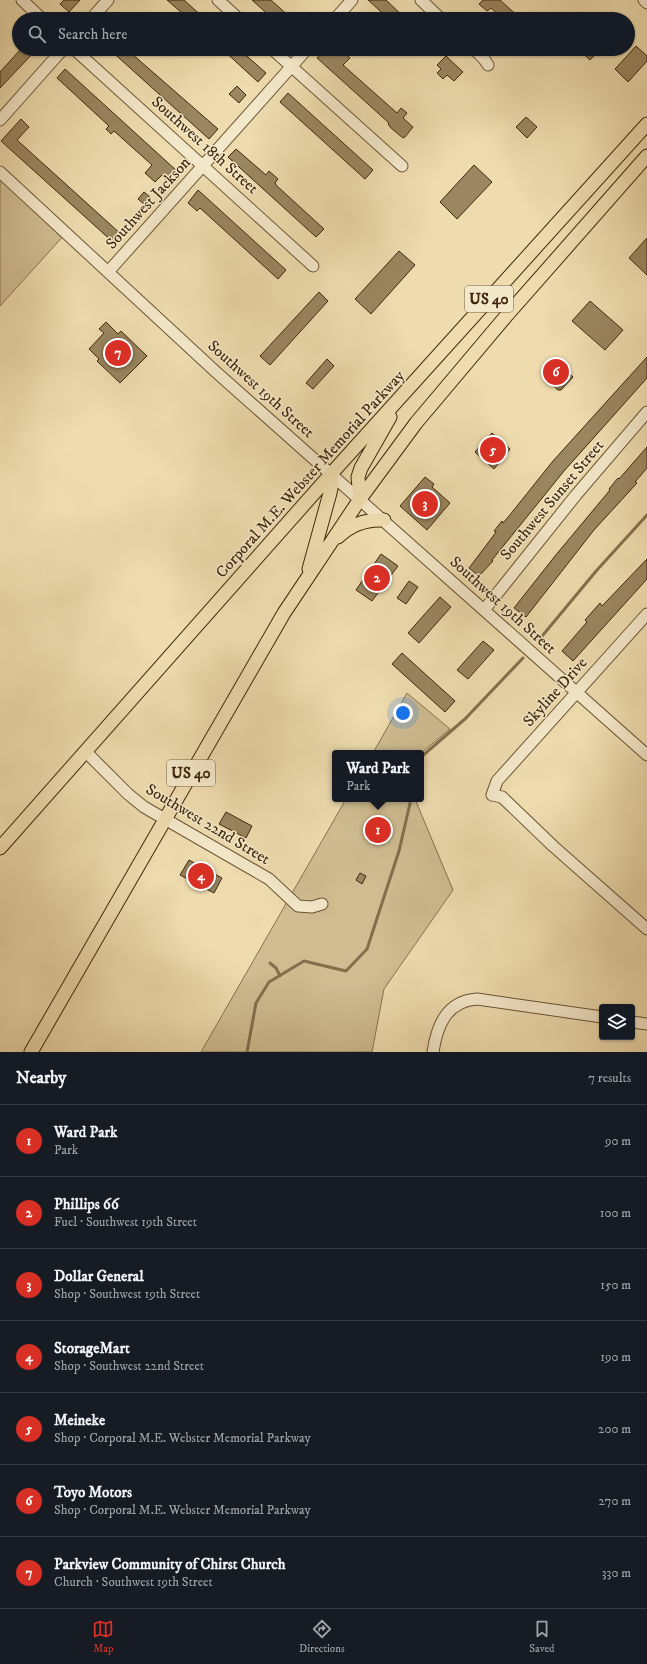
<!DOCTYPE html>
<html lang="en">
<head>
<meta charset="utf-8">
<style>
	:root { --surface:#171b24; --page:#20242c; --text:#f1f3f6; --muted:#9ea1a6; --line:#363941; --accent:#d93025 }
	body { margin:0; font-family:"IM FELL DW Pica",serif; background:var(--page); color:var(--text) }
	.controls { position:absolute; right:12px; bottom:12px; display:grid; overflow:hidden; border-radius:4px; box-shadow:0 1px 3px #0004 }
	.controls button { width:36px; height:36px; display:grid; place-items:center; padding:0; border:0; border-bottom:1px solid var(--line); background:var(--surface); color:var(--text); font:20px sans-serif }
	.you { position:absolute; left:403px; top:713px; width:14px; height:14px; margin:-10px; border:3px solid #fff; border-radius:50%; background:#1a73e8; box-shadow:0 0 0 6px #1a73e833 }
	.badge { display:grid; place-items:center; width:26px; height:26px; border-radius:50%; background:var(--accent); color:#fff; font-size:13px; font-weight:700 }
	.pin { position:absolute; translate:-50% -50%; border:2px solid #fff; box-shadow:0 1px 4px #0006 }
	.popup { position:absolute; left:332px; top:750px; width:92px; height:52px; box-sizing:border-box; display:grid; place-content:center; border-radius:4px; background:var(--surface); filter:drop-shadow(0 1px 3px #0005); font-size:13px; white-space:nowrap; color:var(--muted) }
	.popup b { font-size:15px; color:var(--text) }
	.popup::after { content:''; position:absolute; left:50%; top:100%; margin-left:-8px; border:8px solid transparent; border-top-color:var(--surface) }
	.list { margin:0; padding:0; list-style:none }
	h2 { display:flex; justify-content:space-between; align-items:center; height:52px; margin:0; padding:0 16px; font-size:17px }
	h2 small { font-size:13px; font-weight:400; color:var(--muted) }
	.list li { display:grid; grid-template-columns:26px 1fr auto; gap:12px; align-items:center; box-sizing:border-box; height:72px; padding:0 16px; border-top:1px solid var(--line) }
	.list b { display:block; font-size:15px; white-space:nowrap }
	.list p { margin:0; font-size:13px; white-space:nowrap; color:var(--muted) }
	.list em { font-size:13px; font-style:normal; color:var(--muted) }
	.icon { flex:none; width:22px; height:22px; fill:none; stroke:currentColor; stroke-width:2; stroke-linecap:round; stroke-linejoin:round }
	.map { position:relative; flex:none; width:647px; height:1052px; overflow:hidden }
	.search { position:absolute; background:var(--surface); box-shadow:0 1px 3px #0004; left:12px; right:12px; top:12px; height:44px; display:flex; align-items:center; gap:10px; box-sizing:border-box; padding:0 14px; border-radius:22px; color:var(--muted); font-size:15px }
	.sheet { height:556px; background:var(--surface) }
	nav { display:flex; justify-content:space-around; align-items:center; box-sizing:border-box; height:56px; border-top:1px solid var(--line); background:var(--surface); font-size:11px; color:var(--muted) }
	nav a { display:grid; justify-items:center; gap:2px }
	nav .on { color:var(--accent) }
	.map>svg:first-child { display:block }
	.green { fill:#d0bd92; stroke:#88724e }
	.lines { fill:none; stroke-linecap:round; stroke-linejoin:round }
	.stream { stroke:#846f4c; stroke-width:3 }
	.building { fill:#9a8660; stroke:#3f280b }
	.minor-casing { stroke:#6b5534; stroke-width:13 }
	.major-casing { stroke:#3f280b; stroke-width:15 }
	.minor { stroke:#f4e8ca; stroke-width:11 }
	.major { stroke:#eedcae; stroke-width:13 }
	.labels { text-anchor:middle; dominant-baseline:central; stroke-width:3; stroke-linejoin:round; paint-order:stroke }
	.shield { fill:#f4e8ca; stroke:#756244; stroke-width:1 }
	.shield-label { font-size:15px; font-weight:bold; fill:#3f280b }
	.street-label { font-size:16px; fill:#3f280b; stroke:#f4e8ca }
</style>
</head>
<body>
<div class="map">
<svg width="647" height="1052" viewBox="0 0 647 1052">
	<rect width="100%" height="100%" fill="#eedcae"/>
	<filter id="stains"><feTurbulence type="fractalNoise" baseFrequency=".005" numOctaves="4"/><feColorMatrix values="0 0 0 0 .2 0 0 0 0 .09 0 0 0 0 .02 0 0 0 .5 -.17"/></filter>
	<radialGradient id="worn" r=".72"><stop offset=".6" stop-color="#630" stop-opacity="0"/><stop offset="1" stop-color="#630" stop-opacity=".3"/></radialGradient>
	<path class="green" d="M0,172l66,61 -66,73z
		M407,693l43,36 -29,24h-48z
		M346,799h69l38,91 -69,99 -12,63h-171z"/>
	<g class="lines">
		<path class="stream" d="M538,641l59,-71 50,-55
			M421,757l44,-38 58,-61
			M270,963l6,5 4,8
			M247,1052l9,-49 13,-21 35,-21 42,10 21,-22 32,-98 12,-52"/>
	</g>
	<path class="building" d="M64,0h16l-11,12 -9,-8z
		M167,0h17l21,19h-16z
		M252,0h19l21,19h-19z
		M368,0h18l20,19h-17z
		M483,0h17l21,19h-18l-12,-11 -4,3 -8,-7z
		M636,46l11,10v5l-19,21 -13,-13z
		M21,49h16l-37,39v-16z
		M109,49h27l-4,5 86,75 -9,10z
		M222,49h17l27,24 -8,9z
		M325,49l5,5 2,-3 3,3 5,-5 10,9 -7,7 54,48 4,-5 6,5 -4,5 10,9 -8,10 -2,1 -12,-10 -3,-4 1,-1 -72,-65z
		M578,49h22l-10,11z
		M446,56l17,16 -9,9 -7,-6 -4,4 -6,-6 4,-4 -4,-4z
		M65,69l112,102 -10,10 -5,-6 -7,7 -10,-9 7,-8 -38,-34 -3,3 -5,-5 3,-3 -52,-48z
		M237,86l9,9 -7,8 -10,-9z
		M288,93l85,77 -8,9 -85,-77z
		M526,117l11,10 -10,11 -11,-11z
		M21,119l8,8 -12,13 105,95 -8,8 -113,-102z
		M236,149l30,26 3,-4 9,8 -3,4 2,3 47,43 -8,8 -88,-80z
		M474,165l18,17 -35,37 -17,-17z
		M198,190l88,80 -8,9 -78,-71 -3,3 -9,-8z
		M144,192l7,6 -6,7 -7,-6z
		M647,238v37l-18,-17z
		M399,251l16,14 -44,49 -16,-15z
		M319,292l9,9 -58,64 -10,-9z
		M590,301l33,29 -18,20 -33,-29z
		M106,322l12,12 3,-3 26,25 -27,27 -23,-22 2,-2 -10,-10 15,-16 -5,-4z
		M647,357v21l-83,93 -72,89 1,1 -14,15 -10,-8 22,-29 5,-7 -2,-1 8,-10 1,2 6,-7 44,-55z
		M327,359l7,7 -21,23 -7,-6z
		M555,360l18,17 -12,13h-3l-16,-15 3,-7z
		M492,433l18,16 -16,20 -19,-17z
		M647,447v21l-12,14 2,1 -43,47 -68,87 -12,-9 41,-52 55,-66 -1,-1 9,-11 1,1z
		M425,477l9,7 -2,3 18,16 -23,27 -27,-24z
		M381,554l17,12 -26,35 -16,-11z
		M647,559v20l-74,82 -11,-10 25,-29 -2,-2 15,-17 2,3z
		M409,581l9,6 -12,17 -9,-6z
		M440,597l11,10 -32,36 -11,-10z
		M483,641l11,9 -26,29 -11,-9z
		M402,653l53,48 -10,11 -53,-48z
		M226,812l26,14 -6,12 -27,-14z
		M189,860l33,18 -8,15 -34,-18z
		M360,873l6,3 -4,8 -6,-4z"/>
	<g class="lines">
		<defs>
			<path id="minor" d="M22,0l20,19
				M218,0l21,19
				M421,0l20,19
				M644,0l3,3
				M91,19l17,-19
				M335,19l17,-19
				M74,49l239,217
				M272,49l130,117
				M474,49l10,10 4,6
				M0,120l63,-71
				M0,172l216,200 431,383
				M108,272l199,-223
				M484,610l92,-115 71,-83
				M647,614l-150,167 -5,14 10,2 51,49 94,83
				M86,752l42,42 16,13 125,72 29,27 14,1 10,-3
				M632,1022l15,2
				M433,1052c4,-27 14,-51 44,-53l125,18"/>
			<path id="major" d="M360,499l-2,-22 3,-9 29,-51
				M338,537c12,-12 28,-18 46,-17
				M309,569l21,-76 2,-10 -1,-9
				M0,848l331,-374 316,-350
				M31,1052l253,-439 76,-114 56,-76 91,-108 140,-159"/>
		</defs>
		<use href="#minor" class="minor-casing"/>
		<use href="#major" class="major-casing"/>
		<use href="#minor" class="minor"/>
		<use href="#major" class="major"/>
	</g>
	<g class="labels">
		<g class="shield">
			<rect x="465" y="286" width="48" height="26" rx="3"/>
			<rect x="167" y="760" width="48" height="26" rx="3"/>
		</g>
		<g class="shield-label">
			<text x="489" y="299">US 40</text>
			<text x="191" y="773">US 40</text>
		</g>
		<g class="street-label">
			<text transform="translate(205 145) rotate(42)">Southwest 18th Street</text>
			<text transform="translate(148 203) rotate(-48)">Southwest Jackson</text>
			<text transform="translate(261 389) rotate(42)">Southwest 19th Street</text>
			<text transform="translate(310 474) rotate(-48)">Corporal M.E. Webster Memorial Parkway</text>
			<text transform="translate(552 500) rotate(-50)">Southwest Sunset Street</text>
			<text transform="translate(503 605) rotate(42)">Southwest 19th Street</text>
			<text transform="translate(555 692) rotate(-48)">Skyline Drive</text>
			<text transform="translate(208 824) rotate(31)">Southwest 22nd Street</text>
		</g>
	</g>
	<rect width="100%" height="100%" filter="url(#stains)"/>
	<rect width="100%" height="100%" fill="url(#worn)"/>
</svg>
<div class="controls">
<button><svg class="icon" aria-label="layers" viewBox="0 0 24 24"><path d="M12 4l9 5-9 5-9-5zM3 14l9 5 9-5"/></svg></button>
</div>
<div class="you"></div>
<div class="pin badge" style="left:378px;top:830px">1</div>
<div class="popup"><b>Ward Park</b>Park</div>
<div class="pin badge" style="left:377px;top:578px">2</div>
<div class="pin badge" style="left:425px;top:504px">3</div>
<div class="pin badge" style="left:201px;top:876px">4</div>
<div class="pin badge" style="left:493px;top:450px">5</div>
<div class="pin badge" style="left:556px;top:372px">6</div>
<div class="pin badge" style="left:118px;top:353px">7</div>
<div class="search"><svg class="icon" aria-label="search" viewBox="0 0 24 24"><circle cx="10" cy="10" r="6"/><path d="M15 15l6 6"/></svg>Search here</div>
</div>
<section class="sheet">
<h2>Nearby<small>7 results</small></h2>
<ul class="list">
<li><span class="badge">1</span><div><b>Ward Park</b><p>Park</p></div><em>90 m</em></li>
<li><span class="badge">2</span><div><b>Phillips 66</b><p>Fuel · Southwest 19th Street</p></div><em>100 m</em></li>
<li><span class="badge">3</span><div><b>Dollar General</b><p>Shop · Southwest 19th Street</p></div><em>150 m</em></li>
<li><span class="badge">4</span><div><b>StorageMart</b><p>Shop · Southwest 22nd Street</p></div><em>190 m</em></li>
<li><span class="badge">5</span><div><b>Meineke</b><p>Shop · Corporal M.E. Webster Memorial Parkway</p></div><em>200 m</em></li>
<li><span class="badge">6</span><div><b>Toyo Motors</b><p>Shop · Corporal M.E. Webster Memorial Parkway</p></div><em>270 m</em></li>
<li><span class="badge">7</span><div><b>Parkview Community of Chirst Church</b><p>Church · Southwest 19th Street</p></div><em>330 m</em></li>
</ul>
</section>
<nav>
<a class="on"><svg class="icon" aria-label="map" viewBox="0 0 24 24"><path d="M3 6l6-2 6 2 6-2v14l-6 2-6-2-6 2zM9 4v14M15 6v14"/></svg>Map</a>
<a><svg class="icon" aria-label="directions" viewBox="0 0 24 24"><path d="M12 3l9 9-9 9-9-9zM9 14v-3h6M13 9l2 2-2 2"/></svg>Directions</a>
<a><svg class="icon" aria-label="saved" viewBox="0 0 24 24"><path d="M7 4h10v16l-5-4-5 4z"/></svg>Saved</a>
</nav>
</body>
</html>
